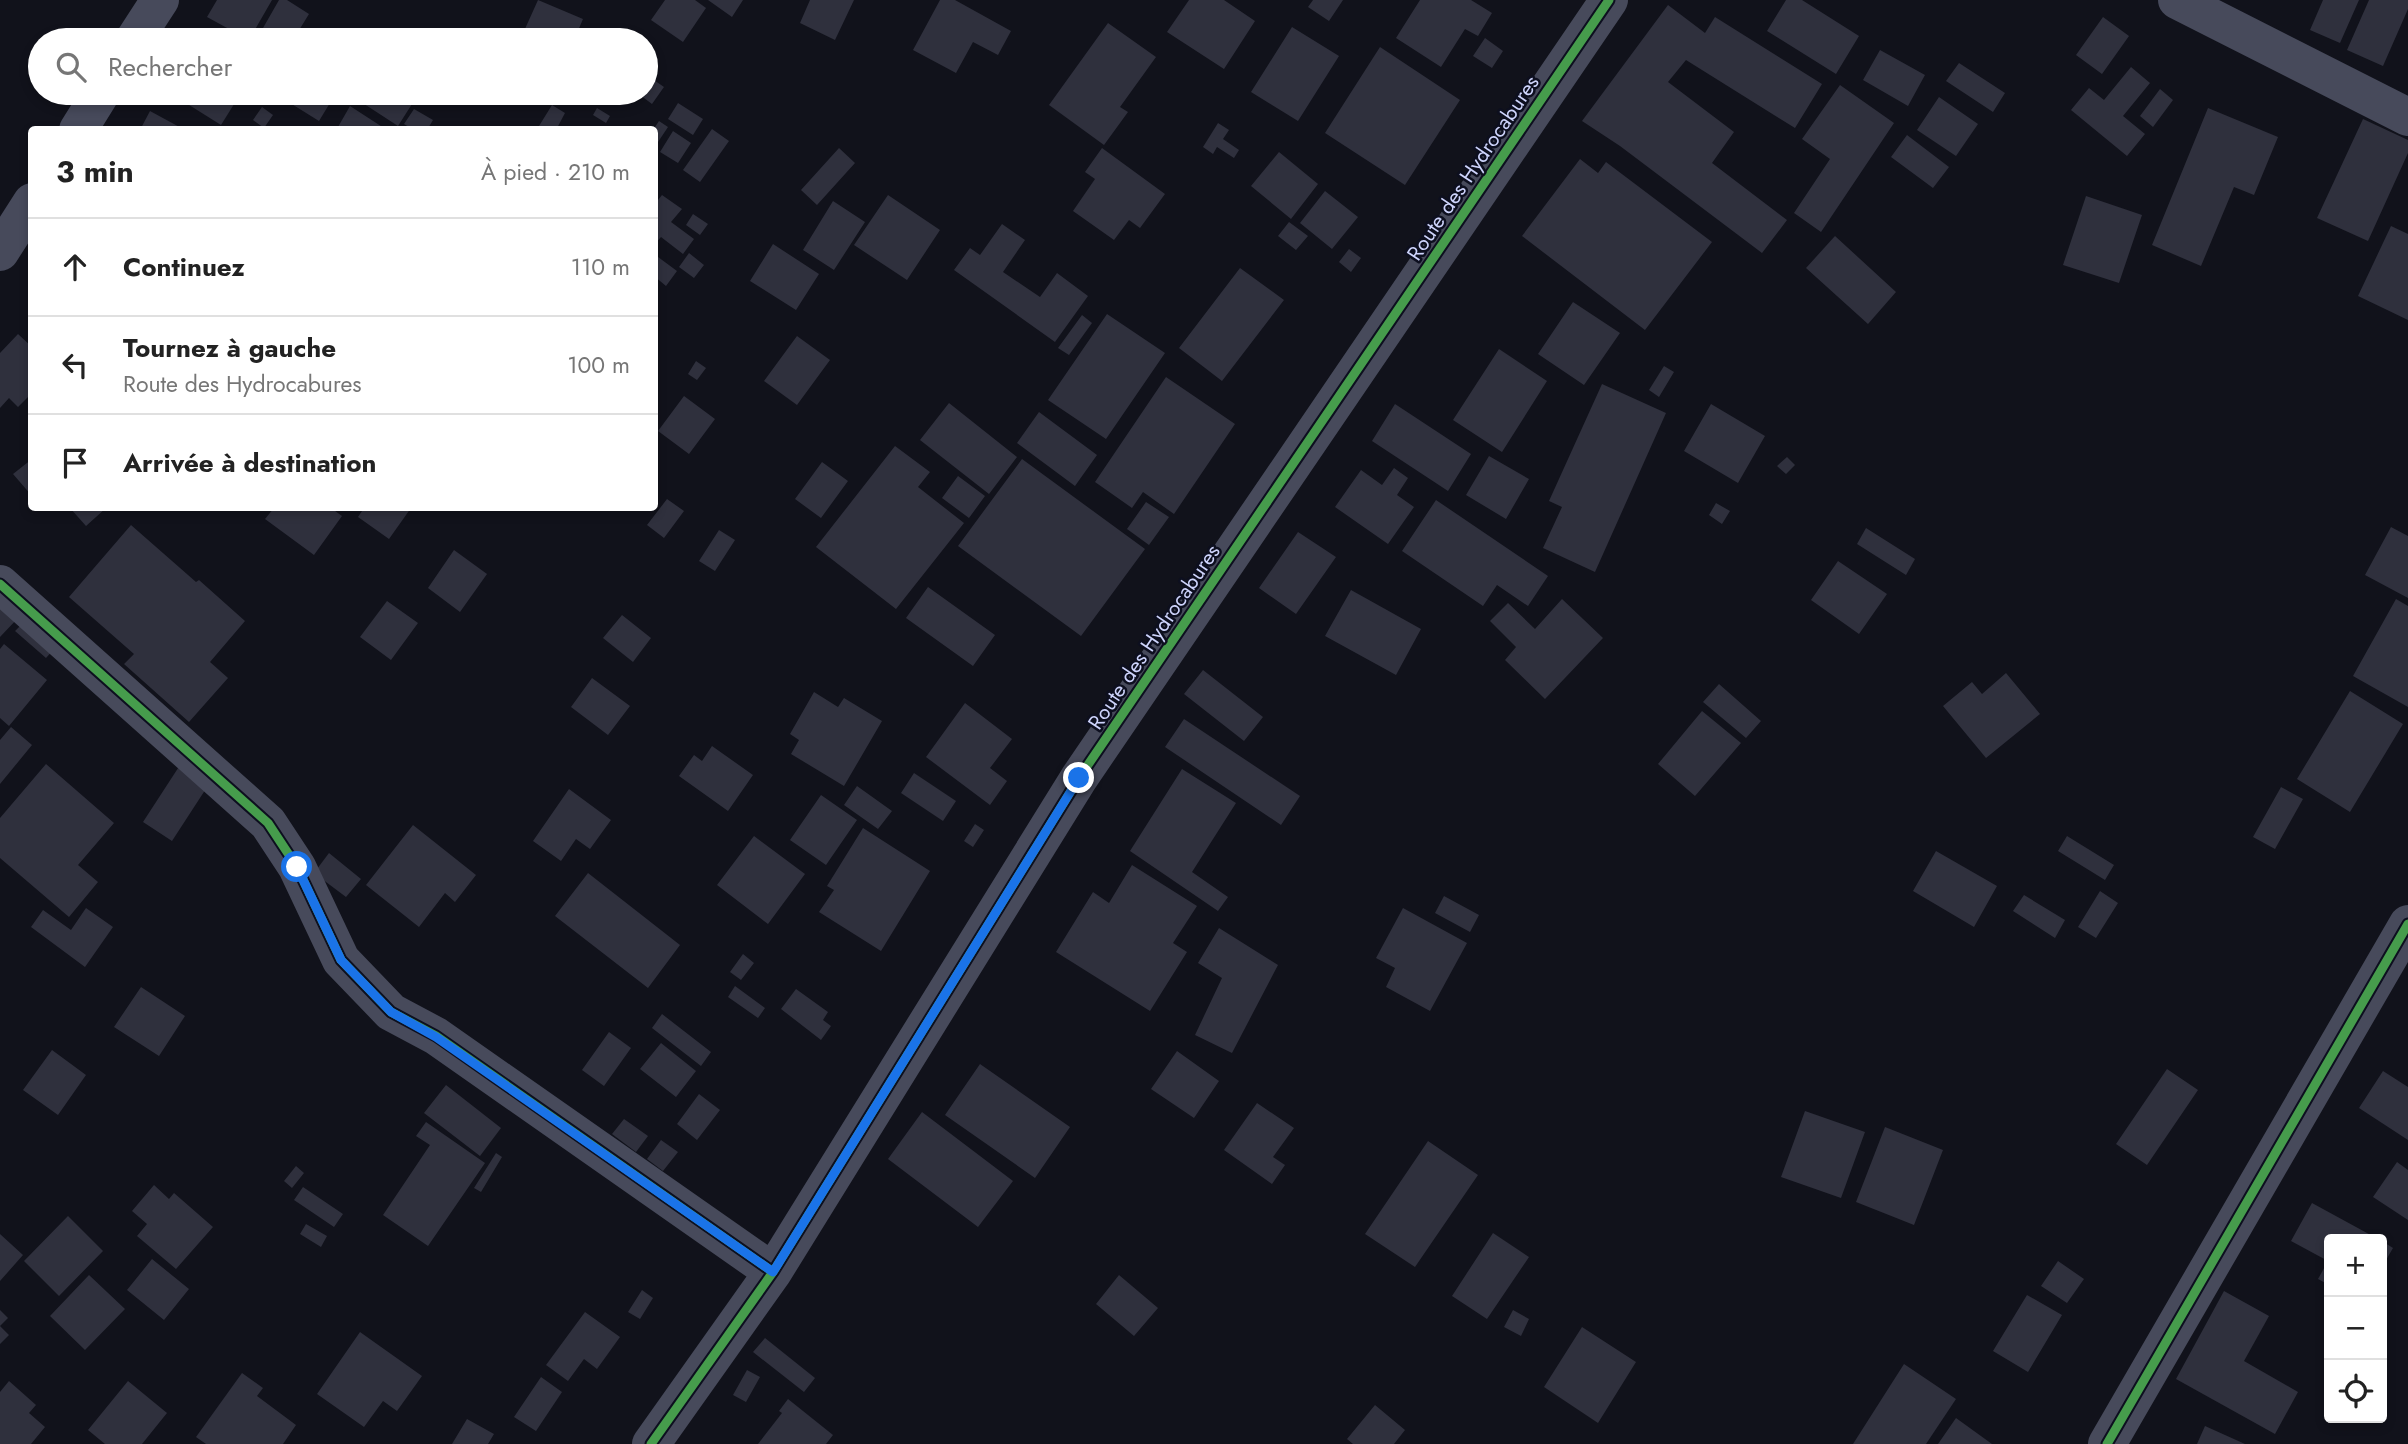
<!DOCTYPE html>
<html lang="fr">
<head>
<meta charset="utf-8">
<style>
	:root { --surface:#fff; --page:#f6f6f6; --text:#222; --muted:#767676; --line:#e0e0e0 }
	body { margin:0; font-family:Jost,sans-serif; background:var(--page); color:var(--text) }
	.controls { position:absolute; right:21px; bottom:21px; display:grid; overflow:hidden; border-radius:7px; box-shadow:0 4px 10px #0003 }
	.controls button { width:63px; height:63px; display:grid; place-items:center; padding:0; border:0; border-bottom:2px solid var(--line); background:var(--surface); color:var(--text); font:35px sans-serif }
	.stop { position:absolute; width:21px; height:21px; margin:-16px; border:5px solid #1a73e8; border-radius:50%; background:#fff }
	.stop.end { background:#1a73e8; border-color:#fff; box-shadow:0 2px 7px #0008 }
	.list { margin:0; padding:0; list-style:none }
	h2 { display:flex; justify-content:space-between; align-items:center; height:91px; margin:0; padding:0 28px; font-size:30px }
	h2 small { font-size:23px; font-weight:400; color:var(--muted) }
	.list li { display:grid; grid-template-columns:46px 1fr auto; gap:21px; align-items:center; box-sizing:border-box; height:98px; padding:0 28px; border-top:2px solid var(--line) }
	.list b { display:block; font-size:26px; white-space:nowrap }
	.list p { margin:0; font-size:23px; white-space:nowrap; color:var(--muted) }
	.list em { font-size:23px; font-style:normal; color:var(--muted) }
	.icon { flex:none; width:38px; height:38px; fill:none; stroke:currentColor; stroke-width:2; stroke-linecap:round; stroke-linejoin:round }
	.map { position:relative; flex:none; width:2408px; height:1444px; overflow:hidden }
	.search { position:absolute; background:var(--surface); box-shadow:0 4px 10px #0003; left:28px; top:28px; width:630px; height:77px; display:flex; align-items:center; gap:18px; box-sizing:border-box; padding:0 24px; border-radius:38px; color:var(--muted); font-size:26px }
	.panel { position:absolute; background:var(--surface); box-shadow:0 4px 10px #0003; left:28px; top:126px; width:630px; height:385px; border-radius:7px }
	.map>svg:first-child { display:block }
	.building { fill:#2f303d }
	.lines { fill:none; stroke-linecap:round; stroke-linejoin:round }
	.street { stroke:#474a5b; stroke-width:38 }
	.cycleway-casing { stroke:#0d0f1f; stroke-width:13 }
	.cycleway { stroke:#469c4c; stroke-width:9 }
	.route { stroke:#1a73e8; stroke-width:9 }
	.labels { text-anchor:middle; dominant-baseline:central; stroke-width:5; stroke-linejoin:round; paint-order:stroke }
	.street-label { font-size:21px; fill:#ced4fc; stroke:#0d0f1f }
</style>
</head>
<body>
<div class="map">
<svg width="2408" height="1444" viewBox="0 0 2408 1444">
	<rect width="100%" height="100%" fill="#11121b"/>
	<path class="building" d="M217,0h55l-23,40 -42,-23z
		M279,0h8l22,14 -16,26h-25l-9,-5z
		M538,0l45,19 -9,21h-54z
		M665,0h30l11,8 -23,34 -32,-22z
		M708,0h35l-11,17z
		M810,0h44l-19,40 -35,-17z
		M940,0h15l56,31 -13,24 -25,-13 -17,31 -43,-23z
		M1189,0h35l31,21 -31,48 -57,-37z
		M1313,0h30l-14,21 -21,-14z
		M1420,0h51l21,13 -14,23 -13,-7 -24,38 -45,-29z
		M1786,0h16l57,36 -23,38 -69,-43z
		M2323,0h36l-19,43 -30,-13z
		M2369,0h39v9l-25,57 -36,-16z
		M1668,5l37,28 10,-16 107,67 -27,44 -109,-68 -18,22 66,50 -22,31 75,57 -25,33 -142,-107 -38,-25z
		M2103,17l26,19 -27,38 -26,-19z
		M1108,23l48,34 -36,50 8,5 -24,33 -55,-40z
		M1292,27l47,29 -41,65 -47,-29z
		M1485,38l18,13 -11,17 -19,-12z
		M1380,47l80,53 -55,85 -80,-52z
		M1880,50l45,25 -17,31 -45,-26z
		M1959,63l46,30 -12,19 -47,-31z
		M2131,67l19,16 -27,33 22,18 -18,22 -56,-46 18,-22 15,12z
		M651,78l13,9 -12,17 -12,-9 6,-2v-7z
		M1840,85l54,38 -73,109 -27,-19 36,-54 -28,-20z
		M2160,89l13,11 -20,27 -13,-11z
		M170,93h71l-20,32z
		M274,93h50l9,5 -14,23z
		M359,93h60l-21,33 -43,-28z
		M1939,97l39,27 -22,32 -39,-26z
		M678,103l25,16 -10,16 -25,-16z
		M552,105l13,8 -9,17h-11l-6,-4z
		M350,106l37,24h-46l-3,-3z
		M262,107l11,8 -9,13 -11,-8z
		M597,108l13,8 -4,7 -13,-8z
		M2208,108l70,29 -24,58 -20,-8 -33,79 -49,-21z
		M414,109l19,11 -6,10h-13l-10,-6z
		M150,111l35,19h-45z
		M2363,119l45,21v13l-40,88 -51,-23z
		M659,121l9,6 -14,21 -1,-18z
		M1218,123l11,7 -6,9 16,11 -5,8 -17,-11 -4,7 -10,-7z
		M712,129l17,12 -29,41 -17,-12z
		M673,131l18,12 -13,20 -18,-11z
		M1907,135l42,32 -16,21 -42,-31z
		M839,148l16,15 -38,42 -16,-15z
		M1102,148l63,46 -25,34 -11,-8 -15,20 -41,-29 22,-32 -10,-7z
		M1279,152l39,32 -27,35 -40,-33z
		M1580,159l18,14 8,-11 106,80 -67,88 -123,-94z
		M1325,191l33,26 -26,32 -32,-26z
		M662,195l20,14 -11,13 23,17 -11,15 -22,-17 -7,8v-40z
		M888,195l52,35 -33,50 -53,-35z
		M2086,196l56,19 -23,68 -56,-18z
		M833,201l32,21 -31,48 -31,-20z
		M693,214l15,10 -8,11 -14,-10z
		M1289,222l19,14 -12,14 -18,-14z
		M1002,224l23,16 -22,32 37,25 17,-24 31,23 -33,46 -101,-72 16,-22 10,7z
		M2391,226l17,8v86l-50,-24z
		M1835,236l61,56 -28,32 -62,-56z
		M773,244l46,30 -23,36 -46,-29z
		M1349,249l12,9 -10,14 -12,-10z
		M689,253l15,12 -10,13 -15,-11z
		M654,254l23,17 -11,15 -12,-10z
		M1240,268l44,32 -62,81 -43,-33z
		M1573,302l47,31 -36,52 -46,-31z
		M1107,314l58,39 -59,86 -58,-39z
		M1082,315l10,8 -23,32 -11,-7z
		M18,334l14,13v46l-14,14 -9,-9 -9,10v-55z
		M797,336l33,24 -33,45 -33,-24z
		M1499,349l48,32 -45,71 -49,-32z
		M696,361l10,7 -9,12 -9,-6z
		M1664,366l10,6 -15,25 -10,-7z
		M1166,377l69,47 -61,90 -31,-22 -11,16 -37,-26z
		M1602,384l64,29 -71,159 -52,-24 19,-41 -13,-6z
		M684,396l31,23 -26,35 -31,-23z
		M949,403l68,54 -28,37 -69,-54z
		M1395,404l76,50 -23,37 -76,-50z
		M1711,404l54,32 -27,47 -54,-32z
		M1039,412l58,43 -22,31 -58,-43z
		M895,446l35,26 -12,15 46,36 -68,86 -80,-62z
		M1489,456l40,23 -23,40 -40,-24z
		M1787,457l8,8 -9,9 -9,-8z
		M32,459v37l-19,-22z
		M1022,459l123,90 -64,87 -123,-90z
		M822,462l26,19 -27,37 -26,-19z
		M1394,468l14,10 -11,17 17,12 -26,37 -53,-37 26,-37 21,15z
		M958,476l27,20 -16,22 -27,-20z
		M667,499l17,12 -20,27 -17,-13z
		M1436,500l112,76 -20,30 -31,-21 -14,21 -81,-55z
		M1146,502l23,15 -20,28 -22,-16z
		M1716,503l14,8 -8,13 -13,-9z
		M70,508h36l-20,18z
		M274,508h57l11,8 -28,39 -49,-36z
		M364,508h47l-22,31 -31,-22z
		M131,525l65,57 3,-2 46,41 -35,41 18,16 -39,44 -65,-58 10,-10 -65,-57z
		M2391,527l17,9v62l-43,-23z
		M1866,528l49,31 -9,16 -49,-31z
		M719,530l16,10 -20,31 -16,-10z
		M1298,532l38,25 -40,57 -37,-26z
		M454,550l33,24 -27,38 -32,-24z
		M1838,561l49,33 -28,40 -48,-34z
		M928,587l67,48 -22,31 -67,-48z
		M1351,590l70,39 -25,46 -71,-39z
		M1562,599l41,39 -58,61 -40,-39 11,-13 -26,-26 18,-18 27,26z
		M2396,599l12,7v101l-55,-31z
		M0,601l18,17 -18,19z
		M387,601l31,22 -27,37 -31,-23z
		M622,615l29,23 -18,24 -30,-24z
		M25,621l30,27 -9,10 -31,-27z
		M4,644l43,36 -38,46 -9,-8v-69z
		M1203,670l60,47 -19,24 -60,-47z
		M2006,673l34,41 -54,44 -43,-52 29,-24 10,12z
		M592,678l38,28 -22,29 -37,-28z
		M1719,684l42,37 -15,17 -43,-36z
		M2350,691l53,33 -53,88 -53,-33z
		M814,692l24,15 6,-9 38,23 -38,65 -53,-32 8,-14 -9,-6z
		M965,703l47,36 -22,29 17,13 -17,24 -64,-48z
		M1702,711l39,32 -46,53 -37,-32z
		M1184,719l116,77 -19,29 -116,-78z
		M11,727l21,18 -32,39v-44z
		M712,746l41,29 -25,36 -49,-35 15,-21 8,6z
		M182,762l29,19 -39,60 -29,-19z
		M46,764l68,59 -36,42 20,17 -29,35 -69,-59v-40z
		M1182,769l54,34 -44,69 36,25 -10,14 -88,-60z
		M914,773l42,28 -13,20 -42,-28z
		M857,786l35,25 -14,18 -34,-24z
		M2281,787l22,12 -28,50 -22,-12z
		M569,789l42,31 -21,29 -14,-10 -15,22 -28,-20z
		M821,795l36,25 -31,45 -36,-25z
		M975,824l9,6 -11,17 -9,-6z
		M413,825l63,50 -21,27 -10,-9 -26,34 -53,-42z
		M863,828l67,43 -49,80 -62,-39 15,-22 -7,-4z
		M754,836l51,38 -37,50 -51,-39z
		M2067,836l47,29 -9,15 -47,-29z
		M1936,851l61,35 -23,41 -61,-36z
		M329,853l32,26 -15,18 -32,-24z
		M1132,865l65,41 -24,37 14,9 -37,59 -94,-59 37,-60 16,11z
		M588,873l92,72 -32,43 -93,-72z
		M2100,891l18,12 -22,35 -18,-11z
		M2024,895l41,25 -10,18 -42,-27z
		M1444,896l35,19 -9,17 -35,-19z
		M86,908l27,19 -28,40 -54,-40 12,-17 28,20z
		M1403,908l64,35 -37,68 -44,-24 9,-19 -19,-10z
		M1219,928l59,37 -46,88 -37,-18 27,-57 -24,-15z
		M743,954l11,9 -13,17 -11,-8z
		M735,986l30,22 -7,10 -30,-21z
		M141,987l44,29 -26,40 -45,-29z
		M796,989l32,23 -5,8 8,6 -10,14 -40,-31z
		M662,1014l49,38 -10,14 -49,-38z
		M609,1032l22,16 -27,38 -22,-16z
		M661,1043l35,28 -20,26 -36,-28z
		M52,1050l34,25 -28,40 -35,-25z
		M1177,1051l42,30 -25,37 -43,-29z
		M980,1064l90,63 -35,51 -90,-63z
		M2167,1069l31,21 -51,75 -31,-21z
		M2383,1071l25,16v53l-49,-32z
		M446,1085l55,43 -21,28 -56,-43z
		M699,1094l21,16 -23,30 -20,-16z
		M1257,1103l37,25 -21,29 12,8 -13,19 -48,-34z
		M1805,1111l60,21 -24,66 -60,-21z
		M922,1112l91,69 -35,46 -90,-68z
		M624,1119l24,17 -12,16 -24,-18z
		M426,1122l59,41 -57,83 -45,-31 47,-70 -14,-9z
		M1885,1127l58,23 -29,75 -58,-23z
		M661,1140l17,12 -15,19 -16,-12z
		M1428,1141l50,34 -63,92 -50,-33z
		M496,1153l6,4 -21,35 -7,-4z
		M2397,1162l11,8v50l-35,-23z
		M296,1166l8,7 -12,15 -8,-7z
		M154,1185l15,14 5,-6 39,34 -37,42 -39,-33 10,-12 -15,-13z
		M303,1187l40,27 -9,13 -40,-27z
		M2312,1203l66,36h-49v46l-11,-6 10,-18 -37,-20z
		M68,1216l35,35 -44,45 -35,-35z
		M306,1224l21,12 -6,11 -21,-13z
		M1493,1233l36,24 -42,62 -35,-23z
		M0,1234l23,21 -23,26z
		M2382,1241l11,7 -11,19z
		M152,1259l37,30 -25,31 -37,-30z
		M2058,1261l26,18 -17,24 -26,-17z
		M89,1275l36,34 -40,41 -35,-34z
		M1119,1275l39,33 -24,28 -38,-32z
		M642,1290l11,8 -13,21 -12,-7z
		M2224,1291l45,25 -25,45 54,31 -23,42 -99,-55z
		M2027,1295l35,20 -34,57 -35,-21z
		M0,1310l8,8 -8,8 9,9 -9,9z
		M1513,1310l16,9 -8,17 -17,-9z
		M585,1312l35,25 -23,32 -13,-10 -16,22 -22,-16z
		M1582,1327l54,35 -38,61 -54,-36z
		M360,1332l62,44 -25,35 -14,-10 -19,26 -47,-33z
		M765,1338l50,40 -11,14 -51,-40z
		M1904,1364l52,35 -30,45h-73z
		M747,1370l13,7 -14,25 -13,-7z
		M242,1373l21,15 -6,8 39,29 -13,19h-77l-10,-7z
		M541,1377l21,15 -26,39 -22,-14z
		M9,1381l27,24 -7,8 16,14 -14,17h-31v-52z
		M128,1381l39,32 -25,31h-37l-17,-14z
		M788,1399l45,36 -7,9h-68l24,-31 -3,-2z
		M1375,1405l30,25 -11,14h-41l-6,-5z
		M1956,1418l36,26h-54z
		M467,1419l27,15 -6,10h-36z
		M2205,1426l40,18h-48z"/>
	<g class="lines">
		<path class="street" d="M2177,0l231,117
			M134,40l26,-40
			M78,130l23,-37
			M0,252l32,-50
			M0,584l268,239 29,44 44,93 50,52 45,24 337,236
			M651,1444l122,-172 306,-494 530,-778
			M2107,1444l301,-520"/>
		<defs>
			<path id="cycleway" d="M0,584l268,239 29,44 44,93 50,52 45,24 337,236
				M651,1444l122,-172 306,-494 530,-778
				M2107,1444l301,-520"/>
		</defs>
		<use href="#cycleway" class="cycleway-casing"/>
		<use href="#cycleway" class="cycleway"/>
	</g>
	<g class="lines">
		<path class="route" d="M297,867l44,93 50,52 45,25 337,235 306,-494"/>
	</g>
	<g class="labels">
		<g class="street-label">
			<text transform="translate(1473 168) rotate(-56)">Route des Hydrocabures</text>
			<text transform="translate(1154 637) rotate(-56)">Route des Hydrocabures</text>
		</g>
	</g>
</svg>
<div class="controls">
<button>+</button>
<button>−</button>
<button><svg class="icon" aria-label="locate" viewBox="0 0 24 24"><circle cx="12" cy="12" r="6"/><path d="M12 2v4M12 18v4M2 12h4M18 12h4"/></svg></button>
</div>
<div class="stop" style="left:297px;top:867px"></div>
<div class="stop end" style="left:1079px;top:778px"></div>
<div class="search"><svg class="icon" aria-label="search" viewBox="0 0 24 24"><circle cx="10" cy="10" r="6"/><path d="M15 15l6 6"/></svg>Rechercher</div>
<section class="panel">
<h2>3 min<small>À pied · 210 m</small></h2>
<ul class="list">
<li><svg class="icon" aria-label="ahead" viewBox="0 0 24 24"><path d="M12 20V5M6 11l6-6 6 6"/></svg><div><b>Continuez</b></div><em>110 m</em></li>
<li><svg class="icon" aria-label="left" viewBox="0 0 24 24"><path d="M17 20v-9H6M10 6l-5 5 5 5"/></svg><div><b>Tournez à gauche</b><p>Route des Hydrocabures</p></div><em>100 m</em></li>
<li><svg class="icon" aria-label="arrive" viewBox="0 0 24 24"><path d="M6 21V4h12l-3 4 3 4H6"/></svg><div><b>Arrivée à destination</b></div></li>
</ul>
</section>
</div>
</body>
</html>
